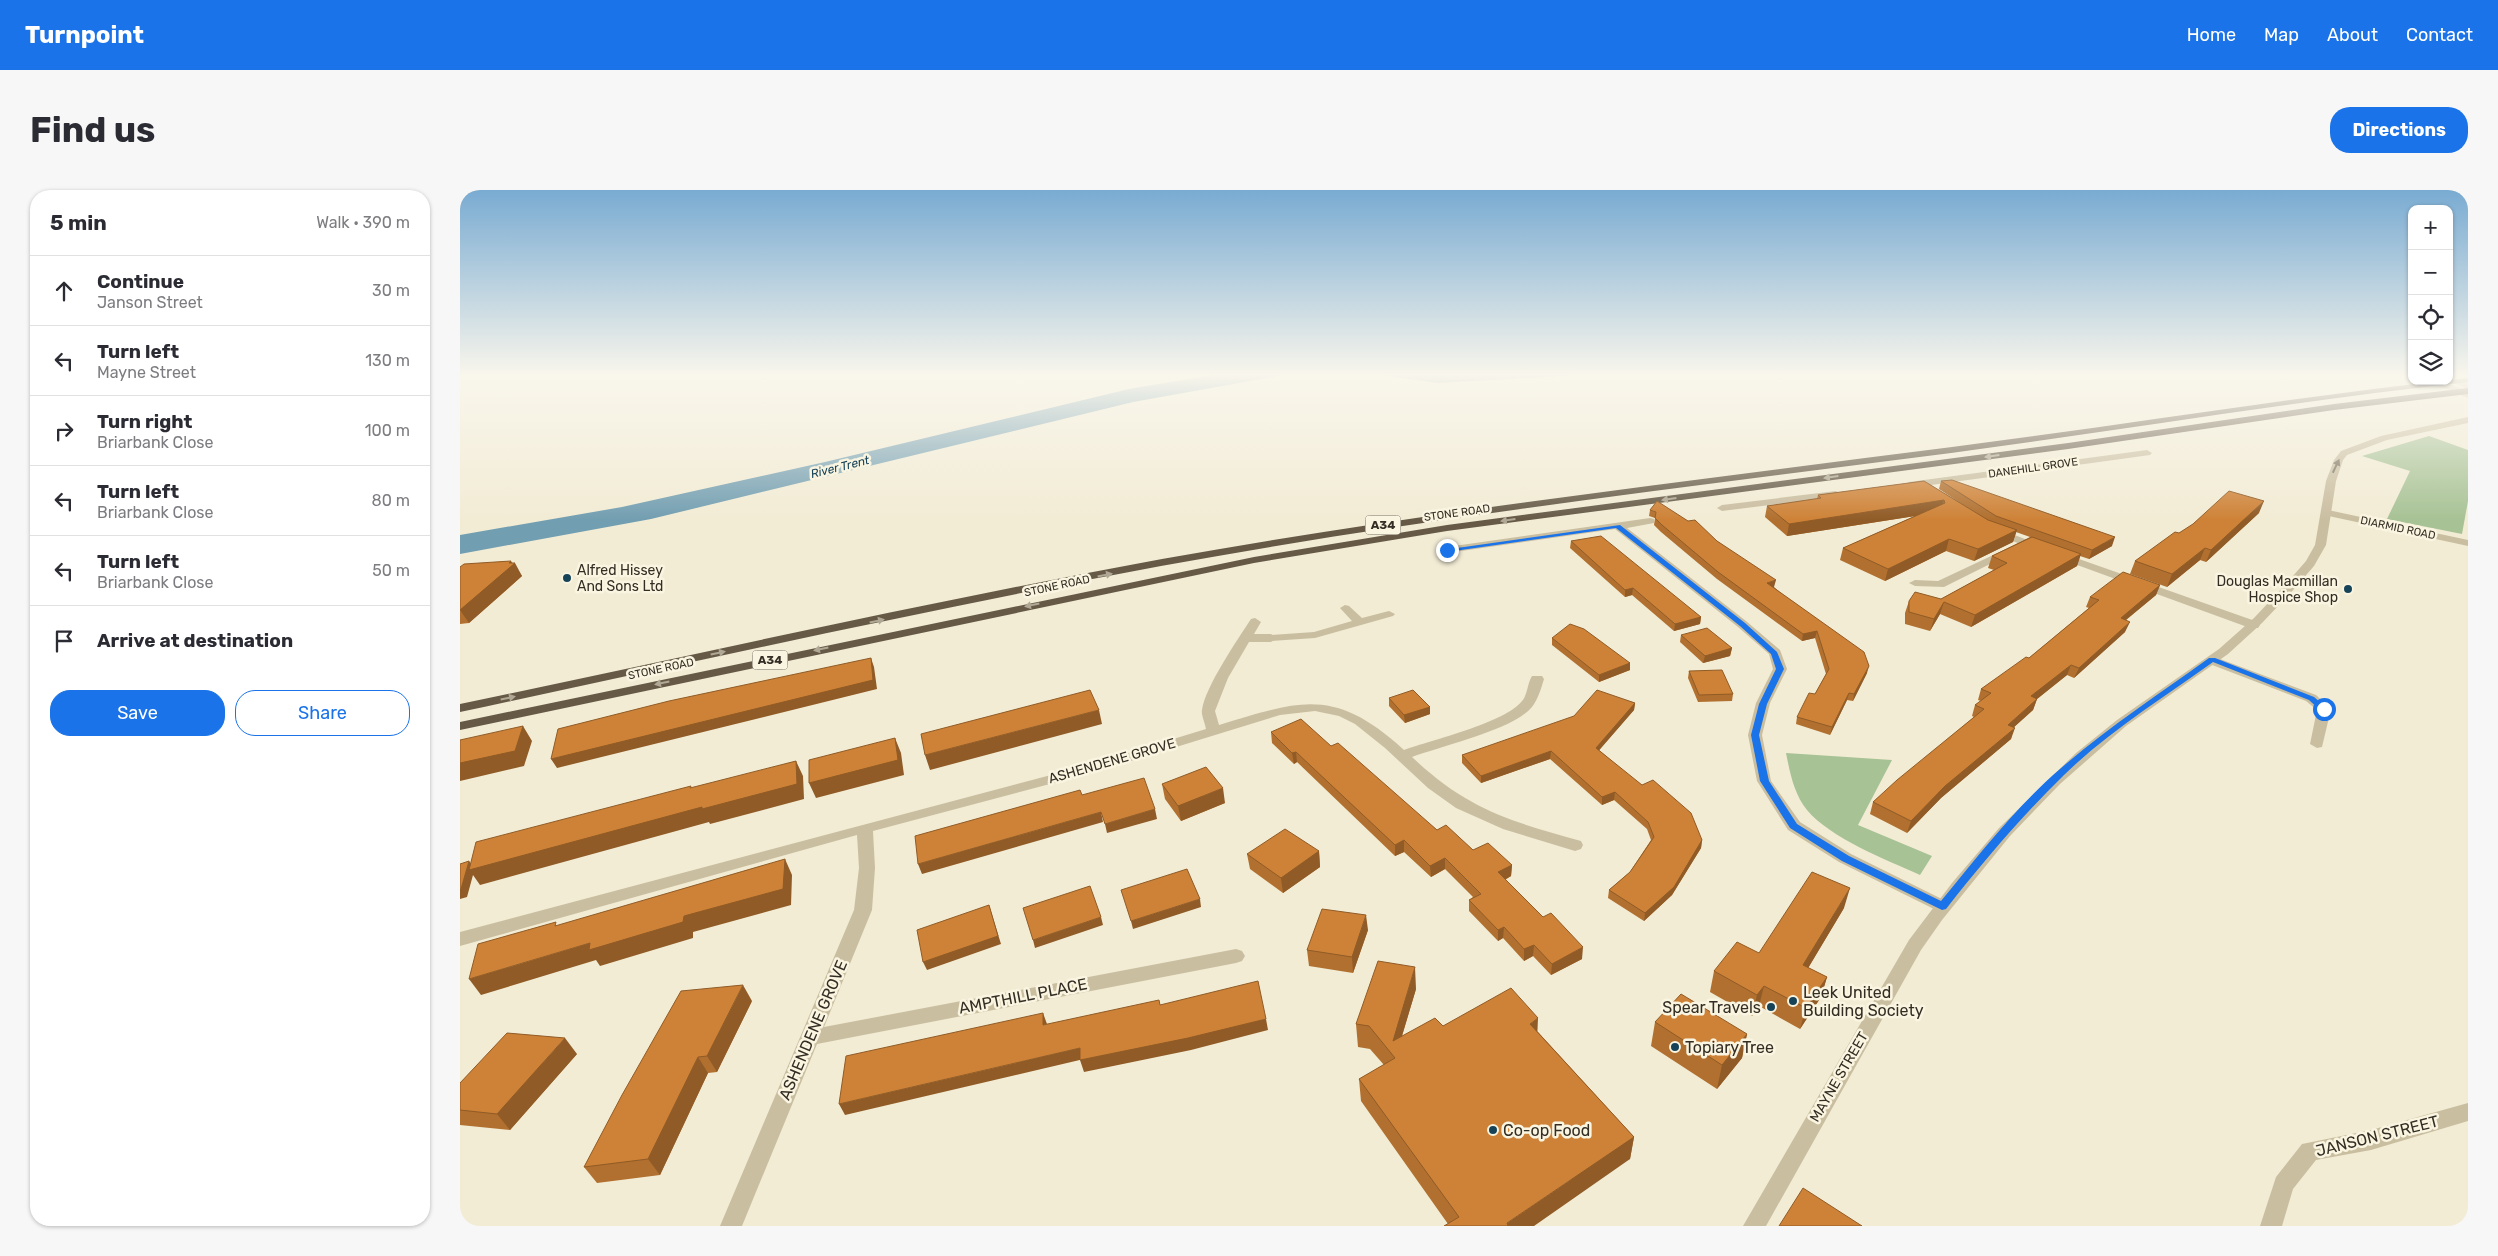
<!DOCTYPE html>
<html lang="en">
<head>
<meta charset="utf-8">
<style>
	:root { --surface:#fff; --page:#f7f7f7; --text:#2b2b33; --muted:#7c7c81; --line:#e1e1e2; --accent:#1a73e8 }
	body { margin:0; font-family:Rubik,sans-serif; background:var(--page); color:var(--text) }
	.controls { position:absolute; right:15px; top:15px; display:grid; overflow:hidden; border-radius:10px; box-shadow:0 1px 4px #0004 }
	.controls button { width:45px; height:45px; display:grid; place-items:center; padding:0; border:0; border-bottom:1px solid var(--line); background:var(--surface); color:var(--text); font:25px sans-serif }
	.stop { position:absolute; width:15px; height:15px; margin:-11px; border:4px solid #1a73e8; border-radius:50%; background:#fff }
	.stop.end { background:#1a73e8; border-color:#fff; box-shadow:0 1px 5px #0008 }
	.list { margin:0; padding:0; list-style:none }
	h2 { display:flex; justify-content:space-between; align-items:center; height:65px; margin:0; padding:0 20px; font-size:21px }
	h2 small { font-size:16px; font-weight:400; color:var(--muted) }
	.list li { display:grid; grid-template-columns:32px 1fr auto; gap:15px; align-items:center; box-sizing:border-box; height:70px; padding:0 20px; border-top:1px solid var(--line) }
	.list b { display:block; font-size:19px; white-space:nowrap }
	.list p { margin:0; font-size:16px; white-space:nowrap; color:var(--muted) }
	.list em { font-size:16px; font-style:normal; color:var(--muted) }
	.actions { display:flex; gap:10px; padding:15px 20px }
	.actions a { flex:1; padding:11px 0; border:1px solid var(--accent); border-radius:20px; text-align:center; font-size:18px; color:var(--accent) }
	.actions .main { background:var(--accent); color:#fff }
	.icon { flex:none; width:28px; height:28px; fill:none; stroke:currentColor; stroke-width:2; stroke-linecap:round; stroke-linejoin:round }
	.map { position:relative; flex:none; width:2008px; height:1036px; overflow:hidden; border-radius:20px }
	header { display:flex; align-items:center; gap:30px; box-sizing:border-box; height:70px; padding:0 25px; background:var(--accent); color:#fff }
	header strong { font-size:24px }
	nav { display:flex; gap:28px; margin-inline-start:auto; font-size:18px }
	.intro { display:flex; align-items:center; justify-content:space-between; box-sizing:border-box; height:120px; padding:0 30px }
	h1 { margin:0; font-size:35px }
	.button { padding:12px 22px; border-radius:20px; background:var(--accent); color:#fff; font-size:18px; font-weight:700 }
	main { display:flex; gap:30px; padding:0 30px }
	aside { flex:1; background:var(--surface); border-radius:20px; box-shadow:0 1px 4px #0004 }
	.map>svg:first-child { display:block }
	.green { fill:#a7c295 }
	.water { fill:#729eb1 }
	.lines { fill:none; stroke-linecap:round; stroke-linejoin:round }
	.service { fill:#cabea1; fill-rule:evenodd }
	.minor { fill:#cabea1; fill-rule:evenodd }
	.tertiary { fill:#cabea1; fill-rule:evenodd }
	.trunk { fill:#665a47; fill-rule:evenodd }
	.wall { fill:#b1702f }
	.shaded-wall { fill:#905b26 }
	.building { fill:#ce8237; stroke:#905b26 }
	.oneway { fill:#b0a894 }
	.oneway2 { fill:#786e5c }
	.route { fill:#1a73e8 }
	.poi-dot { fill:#174358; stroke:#faf5e1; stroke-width:2 }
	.labels { text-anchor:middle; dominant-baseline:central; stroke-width:5; stroke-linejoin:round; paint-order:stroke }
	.far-street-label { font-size:11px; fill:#342d24; stroke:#faf5e1 }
	.far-water-label { font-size:12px; font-style:italic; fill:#174358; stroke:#faf5e1 }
	.shield { fill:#faf5e1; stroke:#6f695d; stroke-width:1 }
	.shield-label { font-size:12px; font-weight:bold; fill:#342d24 }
	.poi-label { font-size:14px; fill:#342d24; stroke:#faf5e1; text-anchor:start }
	.street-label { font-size:14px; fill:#342d24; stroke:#faf5e1 }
	.near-poi-label { font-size:16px; fill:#342d24; stroke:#faf5e1; text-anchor:start }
	.near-street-label { font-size:16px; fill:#342d24; stroke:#faf5e1 }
</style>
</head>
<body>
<header>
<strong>Turnpoint</strong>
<nav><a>Home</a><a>Map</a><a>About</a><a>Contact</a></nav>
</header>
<div class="intro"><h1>Find us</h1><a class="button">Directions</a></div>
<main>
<aside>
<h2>5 min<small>Walk · 390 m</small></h2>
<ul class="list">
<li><svg class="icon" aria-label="ahead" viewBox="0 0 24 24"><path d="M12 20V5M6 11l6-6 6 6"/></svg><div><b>Continue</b><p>Janson Street</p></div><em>30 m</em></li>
<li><svg class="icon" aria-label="left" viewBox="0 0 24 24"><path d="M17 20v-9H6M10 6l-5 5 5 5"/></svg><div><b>Turn left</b><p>Mayne Street</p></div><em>130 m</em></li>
<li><svg class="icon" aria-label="right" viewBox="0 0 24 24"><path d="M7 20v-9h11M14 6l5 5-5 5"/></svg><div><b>Turn right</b><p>Briarbank Close</p></div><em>100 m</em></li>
<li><svg class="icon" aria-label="left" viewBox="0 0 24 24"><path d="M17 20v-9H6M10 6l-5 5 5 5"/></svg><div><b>Turn left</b><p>Briarbank Close</p></div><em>80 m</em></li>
<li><svg class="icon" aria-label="left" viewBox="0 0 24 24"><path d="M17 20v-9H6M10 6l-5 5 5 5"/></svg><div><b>Turn left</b><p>Briarbank Close</p></div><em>50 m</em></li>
<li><svg class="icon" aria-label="arrive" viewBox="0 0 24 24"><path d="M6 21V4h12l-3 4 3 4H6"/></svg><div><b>Arrive at destination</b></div></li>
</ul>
<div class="actions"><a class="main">Save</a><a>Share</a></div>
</aside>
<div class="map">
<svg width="2008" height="1036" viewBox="0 0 2008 1036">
	<rect width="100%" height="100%" fill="#f2ecd5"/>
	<path class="green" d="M1969,246l39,14v51l-6,33 -75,-15 23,-48 -48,-15z
		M1326,563l106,7 -34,65 74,31 -12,19c-33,-15 -90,-37 -113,-65 -13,-16 -17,-37 -21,-57z"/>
	<path class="water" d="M753,185h70l-150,27 -482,117 -191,35v-19l162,-28 203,-45 304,-73z
		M922,185h201l-146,8z"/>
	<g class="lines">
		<path class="service" d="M1994,189h6l8,5v5l-14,-6z
			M885,415l4,1 13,12 27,-7 6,3 -2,2 -78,22 -44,3 -6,-3 6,-3 43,-3 38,-11 -12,-13z"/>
		<path class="minor" d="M1687,260l5,3 -2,2 -241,33 -5,-3 5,-3z
			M1376,301l5,3 -1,2 -118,15 -5,-3 5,-3z
			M1868,320l140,30v6l-144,-31 -1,-2z
			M1190,328l4,1v4l-27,5 119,93 34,29 7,19 -17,34 -8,32 9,46 29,41 51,32 97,48 3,4 -3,4 -6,2 -6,-2 -97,-48 -51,-32 -31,-49 -9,-46 8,-32 17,-34 -4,-15 -31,-27 -123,-98 -168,24 -6,-3 6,-3z
			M1539,339l44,17 2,2 -6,3 -4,-1 -40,-16v-4z
			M1546,359l6,3 -2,2 -66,33 -29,-1 -6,-3 6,-3 23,1z
			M1602,363l196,69 2,3 -2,3h-8l-192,-70v-4z
			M795,428l6,4 -7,12h17l6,4 -6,4h-22l-21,36 -13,33 4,14c82,-25 116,-38 185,25 27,-10 101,-27 118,-49 6,-7 5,-17 10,-25h10l2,3c-3,10 -6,20 -12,28 -19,23 -91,39 -120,50 55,52 97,64 169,84l2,4 -2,4 -6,2 -72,-22 -47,-21 -28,-20 -43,-40 -30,-24 -16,-8 -24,-5 -35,4 -185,57 -222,59 2,37 -3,42 -48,117 412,-78 6,2 3,5 -3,5 -6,2 -419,81 -75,182h-22l134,-316 5,-42 -2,-33 -397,111v-14l625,-166 121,-37c-1,-6 -5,-14 -4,-19 3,-23 36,-71 49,-91z
			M1752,466l104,39 15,14 -9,38 -5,1 -7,-4 7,-34 -11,-9 -99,-38 -1,-3z
			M2008,913v18l-97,29 -55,10 -23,29 -11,37h-22l16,-49 26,-33 69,-14z"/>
		<path class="tertiary" d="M1977,191h6l25,11v6l-31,-13z
			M2008,227v6l-81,17 -40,15 -4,5 -7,21 -10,64 -12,21 -20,23 -32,34 -34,31 -102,72 -66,58 -50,52 -68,84 -21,30 -155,276h-23l166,-286 43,-57 47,-55 77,-75 41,-33 102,-71 35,-31 32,-34 20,-23 9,-16 11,-64 8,-21 7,-9 40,-15z"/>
		<path class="trunk" d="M2008,188v4c-173,19 -345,48 -517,71 -264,34 -528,65 -790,113 -235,44 -468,96 -701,146v-8c234,-49 467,-102 702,-145 262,-47 526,-78 790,-112 172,-22 347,-51 516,-69z
			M2008,198v6l-134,16 -266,39 -621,82 -193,32 -794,167v-8l794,-165 193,-32 621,-82 266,-39z"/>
	</g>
	<path class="wall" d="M1464,291l38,23 -23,-15 2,-8 171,65 -23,13 -9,-3 -3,10 -106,61 -31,-13 -10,17 -25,-7v-11l4,-12 32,-2 53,-29 -6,-2 4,-12 38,-19 -14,-5 -3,10 -39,19 -28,-10 -61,30 -45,-21 3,-12 72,-32 -128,20 -22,-19 2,-11 50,-7 1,-4z
		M1197,311l60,40 57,46 93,86 -14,28 -6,-1 -17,35 -34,-11 1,-7 18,-23 11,-20 -11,-36 -13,3 -85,-62 -56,-47 -7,-7 1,-7 -6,-2 1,-6z
		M1799,323l-53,49 -6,-2 -33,27 -37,-13 5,-13 44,-28z
		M1111,351l130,76 -1,7 -26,7 -42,-36 -7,2 -55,-49z
		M52,373l10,13 -53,47 -9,1v-57z
		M1700,395l-4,10 -30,25 -1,12 -51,46 -7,-3 -30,24 -4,11 -20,18 -2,11 -70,59 -34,35 -37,-19 3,-12 101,-85 -2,-1 3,-11 6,-4 -3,-1 3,-11 48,-31 60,-50 -3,-1 4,-10z
		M1221,445l51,13 -2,8 -27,7 -23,-21z
		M1092,448l78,25v7l-31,12 -47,-37z
		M1229,481l44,23 -1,7 -34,1 -10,-24z
		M929,508l41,9v7l-25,9 -16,-17z
		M1175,513l-1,7 -35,40 103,90 -1,8 -29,47 -28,26 -36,-23 1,-8 21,-18 21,-32 -4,-11 -33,-29 -12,5 -52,-46 -69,24 -19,-20v-8z
		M811,542l60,14 106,84 36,20 39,15 -1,11 -6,4 77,79 -31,16 -18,-19 -9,5 -21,-23 -5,3 -29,-30v-11l4,-3 -28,-28 -14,8 -27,-25 -9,4 -98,-94 -3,2 -22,-21z
		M702,594l63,19 -44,18 -16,-22z
		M859,661l1,16 -37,26 -33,-24 -3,-15z
		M1384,718l-36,60 19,9 -6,20 -21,32 -41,-23 -7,10 -42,-24 4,-21 45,-18z
		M908,740l-15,43 -44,-7 -2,-16z
		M956,799l-14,47 41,-10 95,6 96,105 -4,22 -182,65 -87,-123 -2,-22 25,-14 -14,-16 -12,-2 -2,-23z
		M292,811l-35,71 -9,1 -48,102 -63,8 -13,-16z
		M1195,832l92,12 -5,24 -25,31 -66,-43z
		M117,864l-67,76 -50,-5v-42z"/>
	<path class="shaded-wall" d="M1484,310l-3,12 -154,24 2,-12z
		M1804,311l-5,12 -53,49 5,-12z
		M1557,340l-4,12 -39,19 4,-12z
		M1655,347l-3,9 -23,13 3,-9z
		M1489,349l-3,12 -61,30 3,-12z
		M1745,358l-5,12 -33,27 5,-13z
		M1621,364l-4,12 -106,61 4,-12z
		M51,371l2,3 2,-1 7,13 -53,47 -9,-13z
		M1316,390l-2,7 -8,2 1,-6z
		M1700,395l-4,10 -40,33 5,-10z
		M1173,398l-1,7 -7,2v-7z
		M1484,412l-4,12 -10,17 4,-12z
		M1241,427l-1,7 -26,7 1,-7z
		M1670,432l-5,10 -51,46 5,-10z
		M1357,441l-2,7 -13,3 1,-7z
		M1272,458l-2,8 -27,7 2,-7z
		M411,468l3,9 3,22 -320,79 -6,-9z
		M1170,473v7l-31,12v-7z
		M1611,475l-4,10 -40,32 4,-11z
		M1409,476l-2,7 -14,28 1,-7z
		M1389,503l-2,7 -17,35 2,-8z
		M1577,509l-4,11 -29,26 4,-11z
		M1175,513l-1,7 -39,45 1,-7z
		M970,517v7l-25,9 -1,-8z
		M639,520l3,14 -172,46 -5,-15z
		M63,536l9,15 -8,25 -64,15v-18z
		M1555,538l-4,11 -70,59 -34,35 4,-12 34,-35z
		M435,548l6,15 3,22 -88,23 -7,-15z
		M1091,561l-1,8 -69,24v-7z
		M836,562l1,10 -3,2 -2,-11z
		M336,571l7,15 1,23 -94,25 -1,-2 -229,63 -7,-10 -6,22 -7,2v-9l9,-29 5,7z
		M763,598l2,15 -44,18 -3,-15z
		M1155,602l-1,8 -12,5v-8z
		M695,619l2,10 -50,14 -2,-9z
		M641,622l2,10 -181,52 -4,-10z
		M944,650v12l-9,4v-11z
		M1242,650l-1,8 -29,47 -28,26 1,-8z
		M859,661l1,16 -37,26 -2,-15z
		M985,668v11l-14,8 -1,-11z
		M325,669l7,16 -1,30 -98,27v6l-93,28 -4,-6 -115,35 -12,-16 121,-36 94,-27z
		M1052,675l-1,11 -14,8 1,-12z
		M1390,698l-6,20 -46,77 5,-20z
		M740,709l1,8 -68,22 -2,-8z
		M529,715l12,39 -74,26 -4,-8z
		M906,725l2,15 -15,43 -1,-16z
		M641,727l2,8 -68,23 -2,-8z
		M1044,737l-1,11 -5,3v-11z
		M1074,755l-1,11 -9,5v-12z
		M1123,757l-1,12 -31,16 1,-11z
		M955,777l1,22 -21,70 -2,-18z
		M1367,787l-6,20 -21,32 6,-21z
		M283,795l9,16 -35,71 -10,-16z
		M1304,796l-5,20 -7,10 5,-21z
		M583,823l4,11 -4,1z
		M1078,828l-1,23 -7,-17z
		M806,829l2,11 -77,20 -107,22 -4,-12z
		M1287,844l-5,24 -25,31 5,-24z
		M105,848l12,16 -67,76 -13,-16z
		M620,858l4,11 -239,56 -6,-11z
		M238,867l10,16 -48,102 -12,-16z
		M1174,947l-4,22 -96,67h-27v-3z"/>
	<path class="building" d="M1492,290l163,57 -23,13 -96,-34 -55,-35z
		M1464,291l64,39 29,10 -39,19 -29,-10 -61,30 -45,-21 102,-45 -1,-3 -155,24 -22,-18 54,-8 -3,-3z
		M1769,301l35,10 -53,49 -6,-2 -33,26 -37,-13 40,-29 4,1 14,-9z
		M1197,311l31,20 7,-1 22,21 59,39 -9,3 97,69 5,14 -15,28 -5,-1 -17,34 -35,-10 12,-24 6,1 14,-25 -12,-38 -14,3 -85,-62 -56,-47 -7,-7 1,-6 -6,-2z
		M1141,346l100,81 -26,7 -42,-36 -8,2 -54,-49z
		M1572,347l49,17 -106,61 -31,-13 -10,17 -25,-7v-11l6,-9 26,7 66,-36 -15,-7z
		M51,371l-2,2h6l-55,47v-43l4,-3z
		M1663,382l37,13 -39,33 9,4 -51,46 -8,-3 -40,31 6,3 -29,26 7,3 -70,58 -34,35 -38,-19 24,-22 87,-71 -9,-4 16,-12 -10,-4 45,-32 3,1 70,-58 -9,-3z
		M1110,434l14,5 46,34 -31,12 -47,-37z
		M1247,438l25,20 -27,8 -24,-21z
		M411,468l2,22 -322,79 7,-30 111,-28z
		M1262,480l11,24 -34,1 -10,-24z
		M630,500l9,20 -174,45 -4,-21z
		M953,500l17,17 -26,8 -15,-17z
		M1137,500l38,13 -39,45 46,37 11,-5 38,33 11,27 -28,47 -29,26 -36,-23 21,-18 24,-35 -6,-15 -33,-30 -13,5 -51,-46 -70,25 -19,-21 112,-39z
		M841,529l30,27 7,-3 99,87 9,-5 27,25 15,-7 24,22 -14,7 45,45 8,-4 32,34 -31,17 -18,-19 -10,4 -20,-22 -6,3 -29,-30 12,-6 -36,-36 -15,8 -26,-26 -9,5 -99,-93 -4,1 -21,-21z
		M63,536l-8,25 -55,12v-23z
		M435,548l3,22 -89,23v-23z
		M336,571l1,23 -95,25v-2l-233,63 7,-28 215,-56 -1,2z
		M746,577l17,21 -45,18 -16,-22z
		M684,588l11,31 -50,15 -4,-12 -183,52 -3,-28 165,-46 2,5z
		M825,639l34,22 -38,27 -34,-24z
		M325,669l-2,30 -99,27 -1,6 -94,28 1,-7 -121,36 9,-35 78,-22 -1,4z
		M9,671l-8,28 -1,1v-26z
		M727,679l13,30 -69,22 -10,-31z
		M1352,682l38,16 -47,77 24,12 -21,31 -42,-22 -7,9 -43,-24 23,-29 22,11z
		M630,696l11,31 -68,23 -10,-32z
		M529,715l9,31 -75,26 -6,-32z
		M862,719l44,6 -14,42 -45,-7z
		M918,771l37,6 -22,74 42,-23 8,8 68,-38 27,30 -8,6 104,113 -127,86 1,3h-64l15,-9 -100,-138 36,-21 -26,-32 -13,-2z
		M798,791l8,38 -78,19 -108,22v-12l-241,56 7,-48 197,-43v12l116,-25 1,5z
		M283,795l-36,71 -9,1 -50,102 -64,8 38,-72 59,-104z
		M1221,804l66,40 -25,31 -67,-43z
		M47,843l58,5 -68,76 -37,-4v-27z
		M1343,998l59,38h-83z"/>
	<defs><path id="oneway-solid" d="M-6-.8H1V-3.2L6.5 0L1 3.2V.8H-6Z" transform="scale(1.25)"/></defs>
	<g class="oneway">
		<use href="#oneway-solid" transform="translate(1532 266) rotate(172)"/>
		<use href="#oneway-solid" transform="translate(1371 287) rotate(172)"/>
		<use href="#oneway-solid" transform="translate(1209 309) rotate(172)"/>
		<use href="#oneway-solid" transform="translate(1048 330) rotate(172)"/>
		<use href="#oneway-solid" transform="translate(645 385) rotate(-11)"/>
		<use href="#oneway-solid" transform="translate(572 415) rotate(168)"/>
		<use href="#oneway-solid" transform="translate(417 431) rotate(-12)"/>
		<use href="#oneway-solid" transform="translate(361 459) rotate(168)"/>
		<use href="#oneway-solid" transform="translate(258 463) rotate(-12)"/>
		<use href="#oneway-solid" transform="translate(202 493) rotate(168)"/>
		<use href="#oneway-solid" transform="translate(48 508) rotate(-12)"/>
	</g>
	<use class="oneway2" href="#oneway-solid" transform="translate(1876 276) rotate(-65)"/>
	<linearGradient id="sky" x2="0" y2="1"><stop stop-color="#79abd2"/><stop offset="0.56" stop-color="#f9f6ec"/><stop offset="1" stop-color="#f9f6ec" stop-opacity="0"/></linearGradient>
	<rect width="2008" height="330" fill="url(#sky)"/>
	<path class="route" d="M1160,335l125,98 32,29 7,17 -17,35 -8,31 10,46 28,43 52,32 92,45c37,-45 74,-93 119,-132 47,-41 99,-75 149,-111h6l99,39 14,12 -7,2 -12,-11 -96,-38c-50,36 -105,70 -149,113 -43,42 -81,87 -118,134l-4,1 -100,-49 -52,-33 -30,-47 -9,-46 8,-31 17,-35 -5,-15 -31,-28 -124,-98 -169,24 -4,-2z"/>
	<g class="poi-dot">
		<circle cx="107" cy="388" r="5"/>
		<circle cx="1888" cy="399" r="5"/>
		<circle cx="1333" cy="811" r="5"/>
		<circle cx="1311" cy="817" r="5"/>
		<circle cx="1215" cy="857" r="5"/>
		<circle cx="1033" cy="940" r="5"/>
	</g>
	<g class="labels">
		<g class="far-street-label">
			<text transform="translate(1573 278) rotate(-8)">DANEHILL GROVE</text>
			<text transform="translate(997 323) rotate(-8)">STONE ROAD</text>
			<text transform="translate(1938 338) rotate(12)">DIARMID ROAD</text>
			<text transform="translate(597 396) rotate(-12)">STONE ROAD</text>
			<text transform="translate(201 479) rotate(-12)">STONE ROAD</text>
		</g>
		<g class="far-water-label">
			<text transform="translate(380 277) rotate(-14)">River Trent</text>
		</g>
		<g class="shield">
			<rect x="905.5" y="325.5" width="35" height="19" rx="4"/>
			<rect x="292.5" y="460.5" width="35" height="19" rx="4"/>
		</g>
		<g class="shield-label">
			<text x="923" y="335">A34</text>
			<text x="310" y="470">A34</text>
		</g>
		<g class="poi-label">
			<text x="117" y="380">Alfred Hissey<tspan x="117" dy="16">And Sons Ltd</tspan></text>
			<text x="1878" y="391" text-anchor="end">Douglas Macmillan<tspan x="1878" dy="16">Hospice Shop</tspan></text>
		</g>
		<g class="street-label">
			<text transform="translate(652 571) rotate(-16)">ASHENDENE GROVE</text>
			<text transform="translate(1379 887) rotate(-60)">MAYNE STREET</text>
		</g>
		<g class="near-poi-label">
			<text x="1343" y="802">Leek United<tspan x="1343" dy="18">Building Society</tspan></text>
			<text x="1301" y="817" text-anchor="end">Spear Travels</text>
			<text x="1225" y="857">Topiary Tree</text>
			<text x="1043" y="940">Co-op Food</text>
		</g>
		<g class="near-street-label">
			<text transform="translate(563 806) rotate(-11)">AMPTHILL PLACE</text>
			<text transform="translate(353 840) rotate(-67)">ASHENDENE GROVE</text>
			<text transform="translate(1917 946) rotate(-14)">JANSON STREET</text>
		</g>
	</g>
</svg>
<div class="controls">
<button>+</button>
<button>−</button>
<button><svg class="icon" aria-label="locate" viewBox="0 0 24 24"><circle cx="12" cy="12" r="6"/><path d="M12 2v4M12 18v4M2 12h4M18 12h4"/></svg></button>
<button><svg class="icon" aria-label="layers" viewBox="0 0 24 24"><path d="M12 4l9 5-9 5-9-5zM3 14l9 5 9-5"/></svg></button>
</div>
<div class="stop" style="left:1864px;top:519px"></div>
<div class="stop end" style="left:987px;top:360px"></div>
</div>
</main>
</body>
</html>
